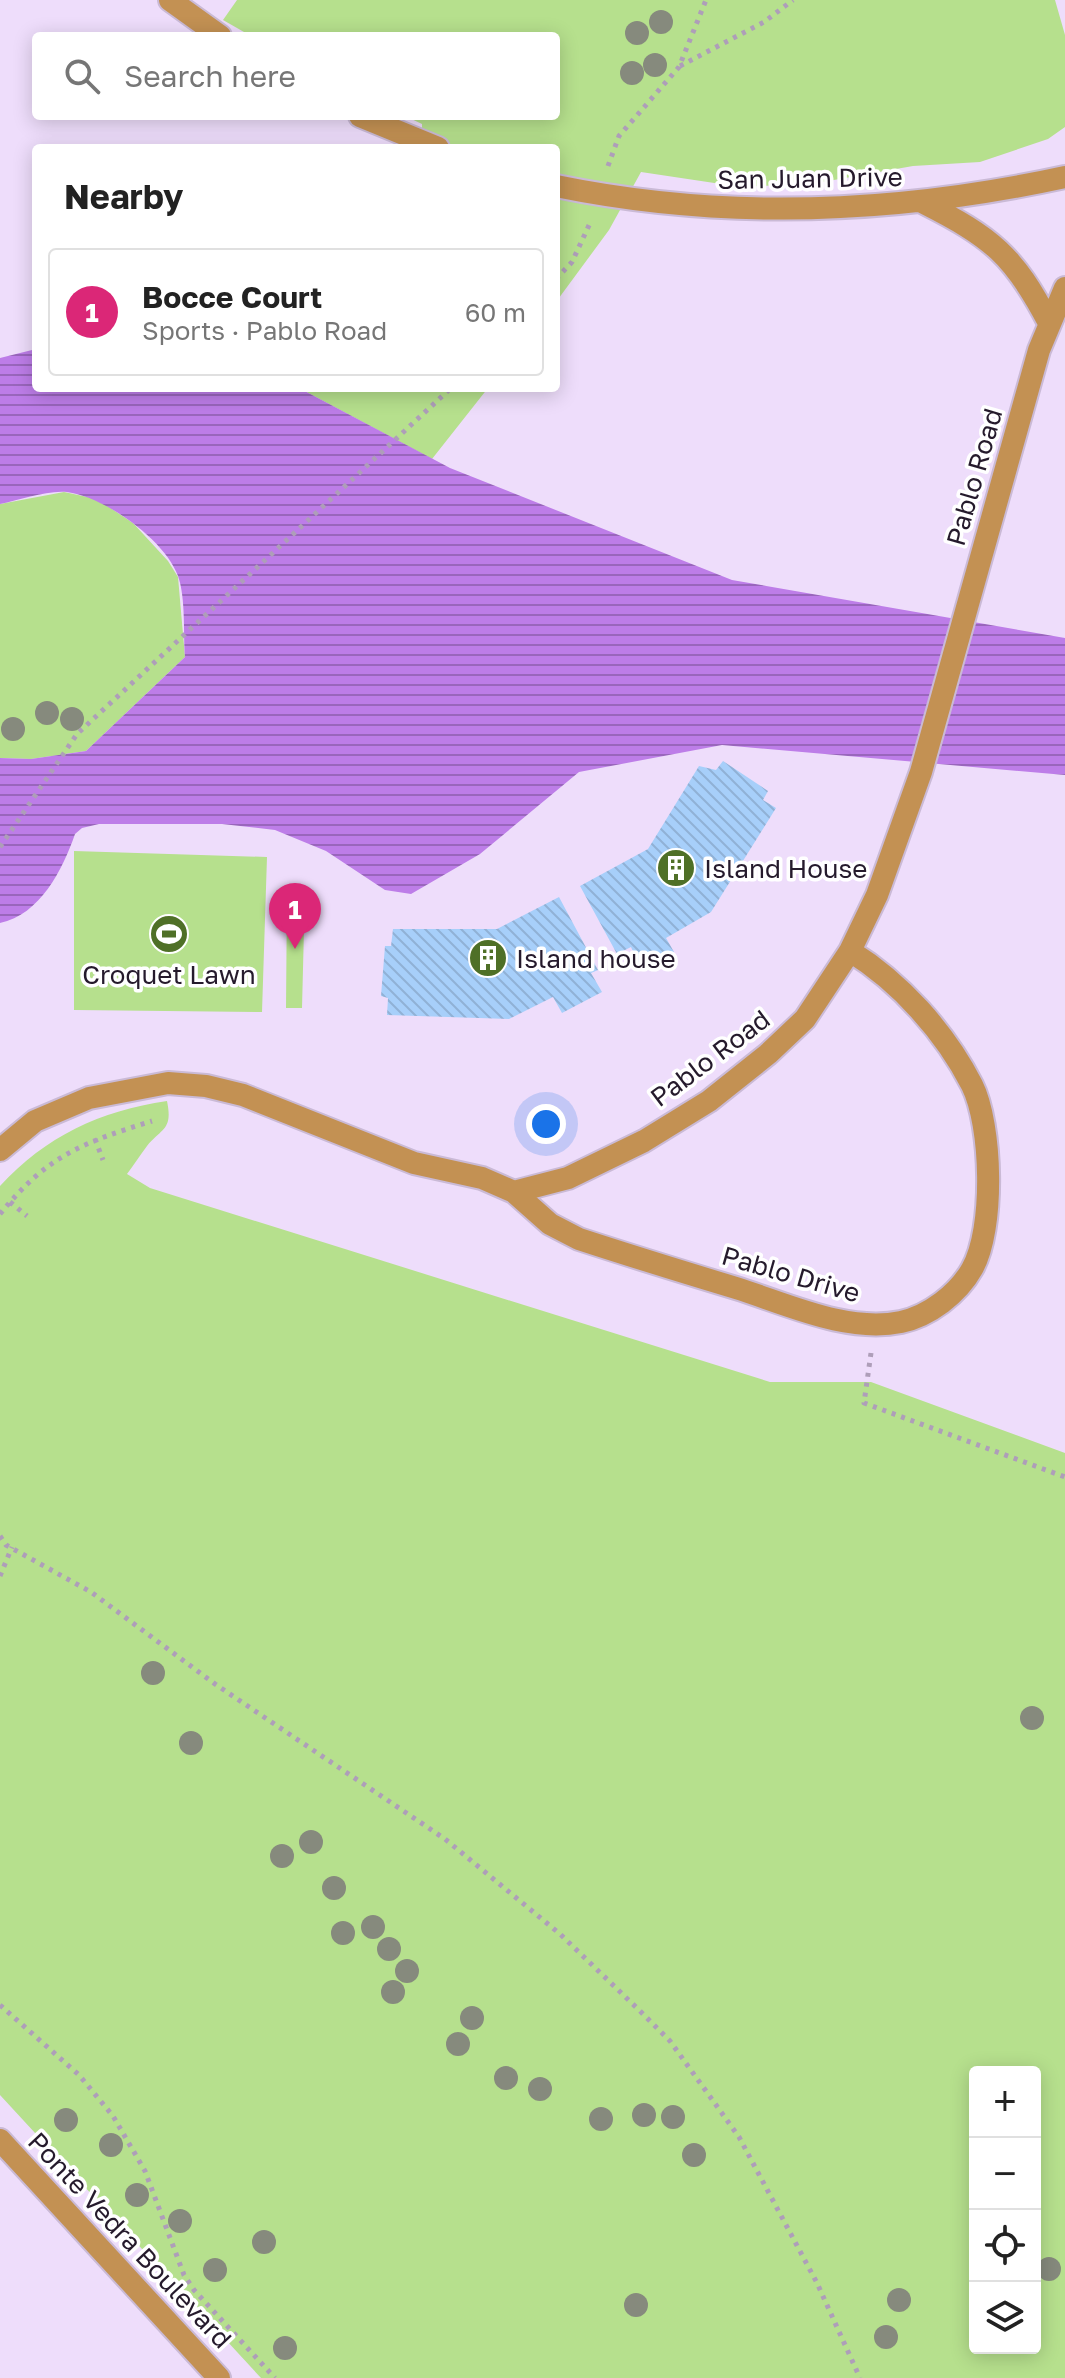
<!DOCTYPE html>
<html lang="en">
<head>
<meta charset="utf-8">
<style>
	:root { --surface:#fff; --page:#f2f2f2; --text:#222; --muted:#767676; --line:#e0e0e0; --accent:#db2777 }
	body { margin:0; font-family:"Golos Text",sans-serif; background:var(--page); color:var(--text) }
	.controls { position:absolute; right:24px; bottom:24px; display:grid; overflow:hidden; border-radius:8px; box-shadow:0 4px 20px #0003 }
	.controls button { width:72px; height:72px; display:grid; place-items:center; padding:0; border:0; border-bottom:2px solid var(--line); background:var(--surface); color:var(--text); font:40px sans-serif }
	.you { position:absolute; left:546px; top:1124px; width:28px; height:28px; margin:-20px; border:6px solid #fff; border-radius:50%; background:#1a73e8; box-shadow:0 0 0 12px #1a73e833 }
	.badge { display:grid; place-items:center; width:52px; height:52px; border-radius:50%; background:var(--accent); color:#fff; font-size:26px; font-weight:700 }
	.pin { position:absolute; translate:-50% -66px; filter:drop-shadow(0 2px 4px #0008) }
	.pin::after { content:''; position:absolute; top:42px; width:28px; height:24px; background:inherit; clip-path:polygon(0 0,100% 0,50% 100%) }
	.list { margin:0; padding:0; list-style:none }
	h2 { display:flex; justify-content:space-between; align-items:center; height:104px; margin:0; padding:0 32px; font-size:34px }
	h2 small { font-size:26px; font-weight:400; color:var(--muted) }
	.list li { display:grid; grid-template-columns:52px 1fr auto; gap:24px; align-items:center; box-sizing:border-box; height:128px; margin:0 16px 16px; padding:0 16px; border:2px solid var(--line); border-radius:8px }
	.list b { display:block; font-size:30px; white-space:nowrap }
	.list p { margin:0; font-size:26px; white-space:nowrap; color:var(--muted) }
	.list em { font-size:26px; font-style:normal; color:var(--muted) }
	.icon { flex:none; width:44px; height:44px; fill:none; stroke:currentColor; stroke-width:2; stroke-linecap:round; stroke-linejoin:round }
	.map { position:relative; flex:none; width:1065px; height:2378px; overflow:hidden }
	.search { position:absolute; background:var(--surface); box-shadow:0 4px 20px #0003; left:32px; top:32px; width:528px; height:88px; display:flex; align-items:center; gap:20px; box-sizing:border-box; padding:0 28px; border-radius:8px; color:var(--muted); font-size:30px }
	.panel { position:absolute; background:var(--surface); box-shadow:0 4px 20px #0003; left:32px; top:144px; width:528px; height:248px; border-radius:8px }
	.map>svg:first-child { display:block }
	.green { fill:#b6e08d; fill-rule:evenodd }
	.water { fill:url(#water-rules) }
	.building { fill:url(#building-back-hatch) }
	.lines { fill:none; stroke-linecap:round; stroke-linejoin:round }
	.minor-casing { stroke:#cabad6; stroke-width:26 }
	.tertiary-casing { stroke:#cabad6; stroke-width:26 }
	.path { stroke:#ae9eb9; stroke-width:5; stroke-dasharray:4 6; stroke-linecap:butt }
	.minor { stroke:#c39153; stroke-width:22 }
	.tertiary { stroke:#c39153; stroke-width:22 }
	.tree { fill:#868a7d }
	.labels { text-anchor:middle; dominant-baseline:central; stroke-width:7; stroke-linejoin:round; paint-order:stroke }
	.street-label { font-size:26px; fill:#251a2c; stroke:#fff }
	.poi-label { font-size:26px; fill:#251a2c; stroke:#fff; text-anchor:start }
</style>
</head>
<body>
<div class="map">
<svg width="1065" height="2378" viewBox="0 0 1065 2378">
	<defs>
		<pattern id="water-rules" width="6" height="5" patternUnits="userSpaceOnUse" patternTransform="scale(2)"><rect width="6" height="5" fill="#bd7de8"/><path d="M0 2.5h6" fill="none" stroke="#9966bc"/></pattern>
		<pattern id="building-back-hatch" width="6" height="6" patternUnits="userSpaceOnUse" patternTransform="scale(2)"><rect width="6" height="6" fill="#a7cffa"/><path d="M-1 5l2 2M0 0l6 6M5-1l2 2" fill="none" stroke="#90b1d6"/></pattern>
	</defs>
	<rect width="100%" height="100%" fill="#eeddfb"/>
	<path class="green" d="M237,0h818l10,35v92l-17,12 -68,23 -67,4 -96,17 -76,4 -100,-15 -32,58 -53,72v-154h-134v-24l-17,-8h151v-80h-305l-28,-16z
		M299,388h189l-56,71z
		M64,492l33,7 36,24 35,38 10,16 7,80 -99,94 -55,8 -31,-1v-254z
		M74,851l193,6 -5,155 -188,-2z
		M287,890h18l-3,118h-16z
		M167,1101c6,29 -5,27 -20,45 -7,9 -13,19 -20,28l23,14 620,194h101l194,71v925h-804l-261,-283v-909c46,-50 100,-75 167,-85zM1035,2072v276h-60v-276z"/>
	<path class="water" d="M36,349v39h263l151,80 282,112 333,58v137l-343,-30 -143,27 -99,82 -69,40 -26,-4 -59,-39 -51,-21 -53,-6h-123l-17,4 -7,6c-12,35 -35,81 -75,89v-165l31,1 55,-8 99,-94c-2,-24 1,-58 -7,-81 -13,-36 -73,-79 -111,-84 -20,-2 -47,8 -67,12v-146z"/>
	<path class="building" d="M723,761l45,30 -5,9 13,8 -65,104 -45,26 8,14 -33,17 -10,-22 -14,7 -37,-68 68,-37 51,-83 17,4z
		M559,897l39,73 -7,3 11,19 -40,21 -9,-16 -44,22 -122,-4 1,-17 -7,-2 4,-50h6l2,-17h104z"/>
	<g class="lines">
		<defs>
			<path id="minor" d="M170,0l50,36
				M360,116l78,32
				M556,186c171,35 339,28 509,-9
				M924,203c67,34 90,52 125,120
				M0,1150l35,-29 54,-23 79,-15 38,3 37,9 171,68 68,15 32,14 54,-14 76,-37 65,-40 59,-47 37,-35 45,-68 27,-56 44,-123 118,-422 26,-62
				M514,1192l36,32 29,15c52,17 104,33 157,49 51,16 111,45 165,34 28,-6 57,-28 71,-53 23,-40 20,-144 0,-184 -27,-53 -72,-103 -122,-134"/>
			<path id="tertiary" d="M0,2140l219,238"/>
		</defs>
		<use href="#minor" class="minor-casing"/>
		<use href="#tertiary" class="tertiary-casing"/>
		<path class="path" d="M680,66l84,-44 29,-22
			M608,166l11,-30 60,-69 27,-67
			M556,279l16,-17 19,-41
			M0,847l77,-113 374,-346
			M95,1139l8,21
			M10,1202l17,14
			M0,1214c48,-59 82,-71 152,-93
			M871,1353l-7,50 201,74
			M0,1536l6,9 85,47 124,92 230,155 115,95 80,77 30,30 69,96 78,146 43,95
			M0,1576l12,-29
			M0,2005l79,70 34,41 32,55 39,104 10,15 81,88"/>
		<use href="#minor" class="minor"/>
		<use href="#tertiary" class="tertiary"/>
	</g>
	<g class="tree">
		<circle cx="661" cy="22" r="12"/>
		<circle cx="637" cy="33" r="12"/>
		<circle cx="655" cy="65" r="12"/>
		<circle cx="632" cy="73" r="12"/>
		<circle cx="47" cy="713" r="12"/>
		<circle cx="72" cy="719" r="12"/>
		<circle cx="13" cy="729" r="12"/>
		<circle cx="153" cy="1673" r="12"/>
		<circle cx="1032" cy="1718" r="12"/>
		<circle cx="191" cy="1743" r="12"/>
		<circle cx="311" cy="1842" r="12"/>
		<circle cx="282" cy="1856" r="12"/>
		<circle cx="334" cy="1888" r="12"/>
		<circle cx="373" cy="1927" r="12"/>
		<circle cx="343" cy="1933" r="12"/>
		<circle cx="389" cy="1949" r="12"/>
		<circle cx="407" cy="1971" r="12"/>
		<circle cx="393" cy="1992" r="12"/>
		<circle cx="472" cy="2018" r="12"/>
		<circle cx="458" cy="2044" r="12"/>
		<circle cx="506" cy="2078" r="12"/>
		<circle cx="540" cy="2089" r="12"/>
		<circle cx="644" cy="2115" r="12"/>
		<circle cx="673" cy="2117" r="12"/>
		<circle cx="601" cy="2119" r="12"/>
		<circle cx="66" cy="2120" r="12"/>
		<circle cx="111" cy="2145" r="12"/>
		<circle cx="694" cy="2155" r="12"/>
		<circle cx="137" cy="2195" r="12"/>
		<circle cx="180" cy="2221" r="12"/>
		<circle cx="264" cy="2242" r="12"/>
		<circle cx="1049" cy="2269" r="12"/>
		<circle cx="215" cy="2270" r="12"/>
		<circle cx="899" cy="2300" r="12"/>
		<circle cx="636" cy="2305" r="12"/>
		<circle cx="886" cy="2337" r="12"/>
		<circle cx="285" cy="2348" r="12"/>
	</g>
	<defs>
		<symbol id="building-disc" viewBox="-11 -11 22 22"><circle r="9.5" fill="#4f7027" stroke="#fff"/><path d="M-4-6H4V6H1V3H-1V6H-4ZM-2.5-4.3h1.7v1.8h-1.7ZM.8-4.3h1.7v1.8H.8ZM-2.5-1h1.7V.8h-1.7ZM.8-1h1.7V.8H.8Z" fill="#fff"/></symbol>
		<symbol id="stadium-disc" viewBox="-11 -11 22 22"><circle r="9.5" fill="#4f7027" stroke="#fff"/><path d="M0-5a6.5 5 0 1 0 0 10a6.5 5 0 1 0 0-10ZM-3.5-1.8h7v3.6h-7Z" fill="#fff"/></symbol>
	</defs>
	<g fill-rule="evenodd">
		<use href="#building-disc" x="654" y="846" width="44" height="44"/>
		<use href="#stadium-disc" x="147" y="912" width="44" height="44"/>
		<use href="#building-disc" x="466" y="936" width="44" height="44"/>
	</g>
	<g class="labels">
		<g class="street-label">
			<text transform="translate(810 178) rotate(-1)">San Juan Drive</text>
			<text transform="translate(974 477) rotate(-74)">Pablo Road</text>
			<text transform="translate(710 1058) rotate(-37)">Pablo Road</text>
			<text transform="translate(791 1274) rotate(16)">Pablo Drive</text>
			<text transform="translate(130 2240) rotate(47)">Ponte Vedra Boulevard</text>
		</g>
		<g class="poi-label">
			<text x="704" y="868">Island House</text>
			<text x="516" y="958">Island house</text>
			<text x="169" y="974" text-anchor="middle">Croquet Lawn</text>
		</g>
	</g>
</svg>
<div class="controls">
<button>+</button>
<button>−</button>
<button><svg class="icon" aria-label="locate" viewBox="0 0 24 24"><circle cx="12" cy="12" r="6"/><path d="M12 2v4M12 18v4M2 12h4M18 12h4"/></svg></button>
<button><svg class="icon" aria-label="layers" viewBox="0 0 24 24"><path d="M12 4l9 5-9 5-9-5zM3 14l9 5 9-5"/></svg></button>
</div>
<div class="you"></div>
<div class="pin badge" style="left:295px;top:949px">1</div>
<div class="search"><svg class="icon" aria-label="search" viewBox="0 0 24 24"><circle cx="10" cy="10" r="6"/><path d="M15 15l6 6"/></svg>Search here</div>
<section class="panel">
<h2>Nearby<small></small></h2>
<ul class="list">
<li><span class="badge">1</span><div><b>Bocce Court</b><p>Sports · Pablo Road</p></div><em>60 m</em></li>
</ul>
</section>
</div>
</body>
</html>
